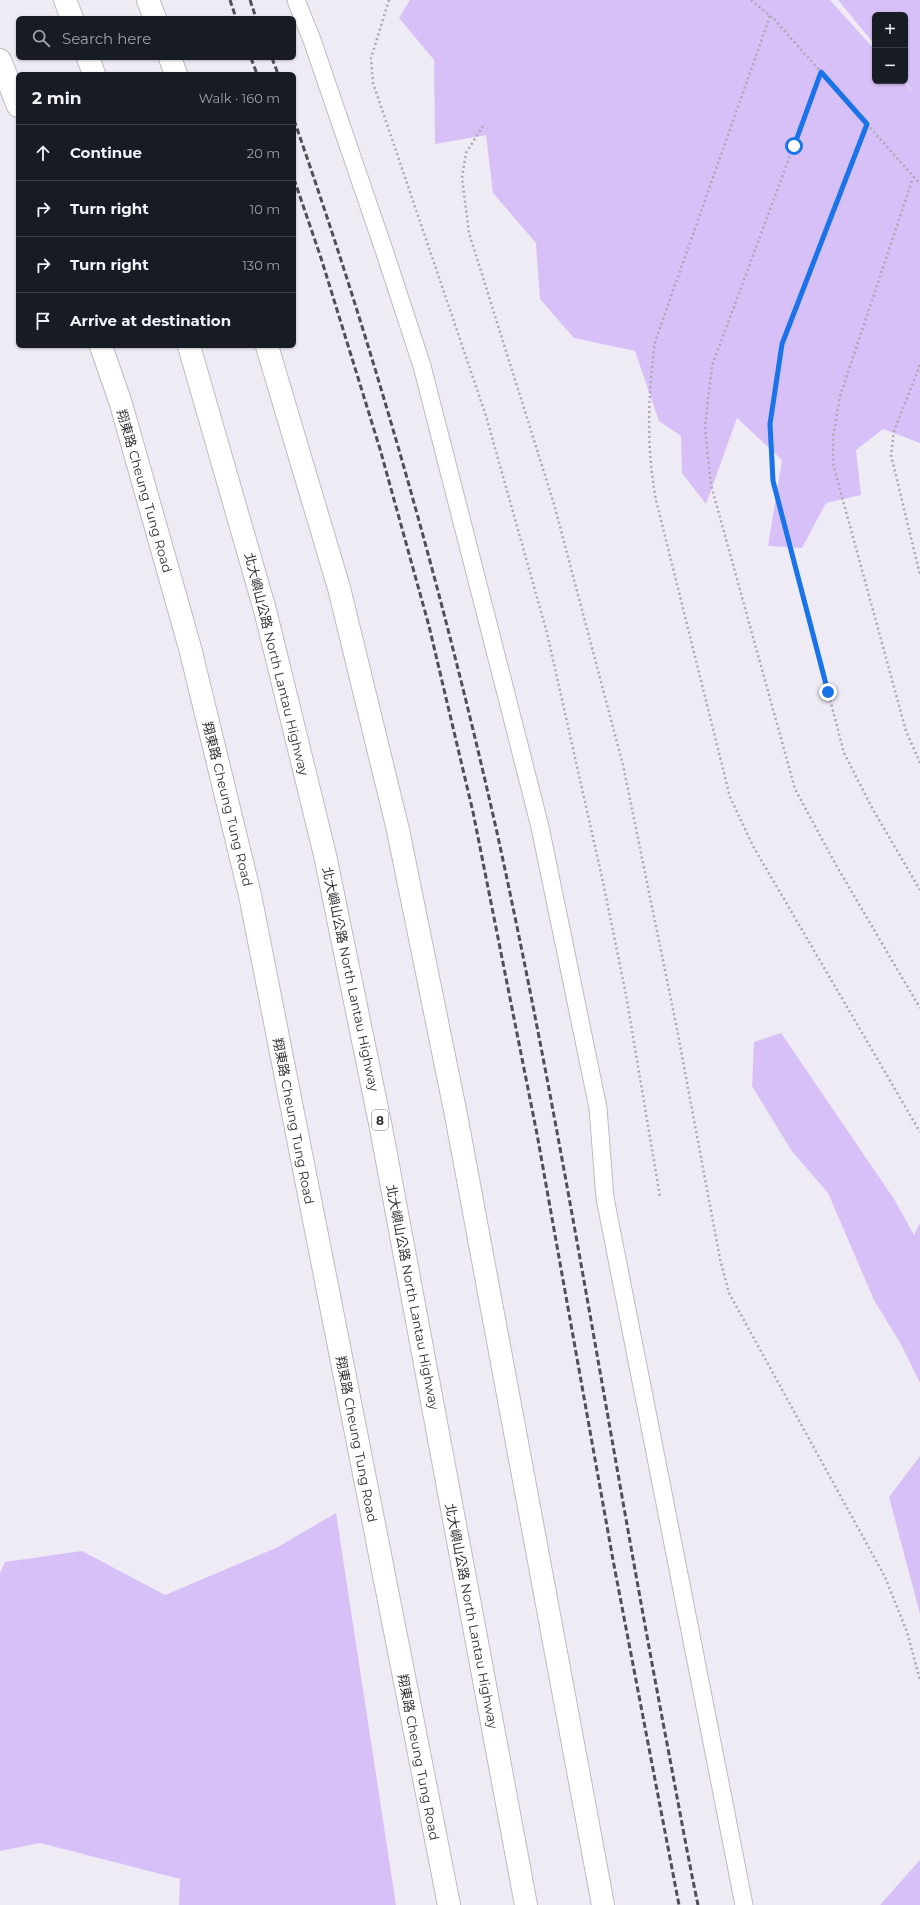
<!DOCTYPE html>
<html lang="en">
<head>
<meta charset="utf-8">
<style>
	:root { --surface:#171b24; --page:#20242c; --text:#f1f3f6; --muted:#9ea1a6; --line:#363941 }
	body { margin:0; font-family:Montserrat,"Noto Sans TC",sans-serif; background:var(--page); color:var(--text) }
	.controls { position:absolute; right:12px; top:12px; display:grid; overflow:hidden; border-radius:6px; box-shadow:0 1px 3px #0004 }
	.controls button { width:36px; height:36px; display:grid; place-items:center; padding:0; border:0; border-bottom:1px solid var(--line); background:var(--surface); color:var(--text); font:20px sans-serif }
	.stop { position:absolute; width:12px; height:12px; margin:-9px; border:3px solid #1a73e8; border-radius:50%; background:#fff }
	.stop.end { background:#1a73e8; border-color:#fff; box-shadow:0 1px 4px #0008 }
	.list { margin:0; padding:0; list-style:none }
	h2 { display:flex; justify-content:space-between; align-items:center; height:52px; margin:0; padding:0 16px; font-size:17px }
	h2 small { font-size:13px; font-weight:400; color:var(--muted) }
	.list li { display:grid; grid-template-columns:26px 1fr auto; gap:12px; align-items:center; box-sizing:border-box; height:56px; padding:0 16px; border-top:1px solid var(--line) }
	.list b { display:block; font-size:15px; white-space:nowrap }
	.list em { font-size:13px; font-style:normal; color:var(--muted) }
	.icon { flex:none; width:22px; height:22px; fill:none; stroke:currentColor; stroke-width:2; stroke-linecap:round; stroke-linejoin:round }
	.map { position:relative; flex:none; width:920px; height:1905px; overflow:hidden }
	.search { position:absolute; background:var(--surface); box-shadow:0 1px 3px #0004; left:16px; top:16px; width:280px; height:44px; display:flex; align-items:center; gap:10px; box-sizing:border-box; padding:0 14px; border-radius:6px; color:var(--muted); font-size:15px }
	.panel { position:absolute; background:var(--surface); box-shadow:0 1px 3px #0004; left:16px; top:72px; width:280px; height:276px; border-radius:6px }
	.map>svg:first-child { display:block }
	.green { fill:#d7c0f7 }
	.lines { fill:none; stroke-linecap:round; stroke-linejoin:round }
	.service-casing { stroke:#bebac4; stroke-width:19 }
	.secondary-casing { stroke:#bebac4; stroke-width:24 }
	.motorway-casing { stroke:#bebac4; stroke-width:24 }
	.path { stroke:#aba8b0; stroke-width:2.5; stroke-dasharray:2 3; stroke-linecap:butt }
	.service { stroke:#fff; stroke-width:17 }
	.secondary { stroke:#fff; stroke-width:22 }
	.motorway { stroke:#fff; stroke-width:22 }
	.rail { stroke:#504f54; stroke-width:3; stroke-dasharray:6 3; stroke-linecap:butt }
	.route { stroke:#1a73e8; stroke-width:5 }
	.labels { text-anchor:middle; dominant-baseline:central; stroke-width:4; stroke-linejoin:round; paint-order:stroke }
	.shield { fill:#fff; stroke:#6e6d70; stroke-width:1 }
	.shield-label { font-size:12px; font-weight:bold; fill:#302f33 }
	.street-label { font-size:13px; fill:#302f33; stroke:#fff }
</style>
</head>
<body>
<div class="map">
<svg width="920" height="1905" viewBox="0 0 920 1905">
	<rect width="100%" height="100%" fill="#efebf5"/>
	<path class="green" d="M410,0h420l45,50v31h28l11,13 -9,-13v-66h-30v30l-37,-45h82v443l-37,-14 -27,21 5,45 -35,8 -24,45 -34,-2 14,-86 -45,-42 -31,86 -24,-31 -1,-37 -22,-15 -24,-70 -61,-13 -34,-39 -4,-56 -43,-50 -7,-58 -51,9 -1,-84 -35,-42z
		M781,1033l113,166 20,36 6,-12v160l-18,-37 -28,-46 -46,-107 -37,-43 -39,-64 2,-44z
		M920,1456v158l-31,-117z
		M336,1513l60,392h-217l1,-26 -140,-36 -40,8v-278l5,-11 77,-11 83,44 111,-47z
		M920,1860v45h-40z"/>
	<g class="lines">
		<defs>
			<path id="service" d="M296,0l16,40 72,210 38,116 69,269 49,192 58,281 7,90 139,707"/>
			<path id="secondary" d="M0,60l18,46
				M101,346l20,58 69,244 60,247 199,1010"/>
			<path id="motorway" d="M65,0l7,18
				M148,0l7,18
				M88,58l6,16
				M170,58l6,16
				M189,346l76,264 60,245 56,273 145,777
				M267,346l72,242 59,242 58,285 147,790"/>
		</defs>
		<use href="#service" class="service-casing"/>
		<use href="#secondary" class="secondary-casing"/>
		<use href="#motorway" class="motorway-casing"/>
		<path class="path" d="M389,0l-18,58 2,25 113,333 61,217 56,249 23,113 34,202
			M751,0l23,19 146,165
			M770,16l-115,326c-7,52 -9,105 1,158l74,297 23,49 167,286
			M821,72l-109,294 -7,61 6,58 84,304 41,76 84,143
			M867,124l-85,220 -12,79 3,58 71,272 27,53 49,84
			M483,126l-17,27 -4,25 7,55 85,271 69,261 54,264 43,230 9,34 156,284 22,55 13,48
			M912,181l-72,215 -7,41v27l73,267 14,32
			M920,365l-26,66 -3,24 29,120"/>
		<use href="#service" class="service"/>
		<use href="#secondary" class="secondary"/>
		<use href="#motorway" class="motorway"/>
		<path class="rail" d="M230,0l6,18
			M250,0l6,18
			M251,58l6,16
			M272,58l6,16
			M294,120c81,232 148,469 202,708 66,300 112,604 169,905 11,57 21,115 33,172
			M294,179l27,79 59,191 49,177 44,186 64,322 76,426 66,345"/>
	</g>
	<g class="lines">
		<path class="route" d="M794,146l27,-74 46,52 -85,220 -12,80 3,57 55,211"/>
	</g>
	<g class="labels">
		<rect class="shield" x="372" y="1110" width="16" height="20" rx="3"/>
		<g class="shield-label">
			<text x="380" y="1120">8</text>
		</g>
		<g class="street-label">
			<text transform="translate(145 491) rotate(74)">翔東路 Cheung Tung Road</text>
			<text transform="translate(277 664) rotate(76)">北大嶼山公路 North Lantau Highway</text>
			<text transform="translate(228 804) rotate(76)">翔東路 Cheung Tung Road</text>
			<text transform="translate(351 979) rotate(78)">北大嶼山公路 North Lantau Highway</text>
			<text transform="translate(294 1121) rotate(79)">翔東路 Cheung Tung Road</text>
			<text transform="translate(413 1297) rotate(79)">北大嶼山公路 North Lantau Highway</text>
			<text transform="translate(357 1439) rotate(79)">翔東路 Cheung Tung Road</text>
			<text transform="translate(472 1616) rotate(79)">北大嶼山公路 North Lantau Highway</text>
			<text transform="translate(419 1757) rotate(79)">翔東路 Cheung Tung Road</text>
		</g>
	</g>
</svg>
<div class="controls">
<button>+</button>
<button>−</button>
</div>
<div class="stop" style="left:794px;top:146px"></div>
<div class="stop end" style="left:828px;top:692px"></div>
<div class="search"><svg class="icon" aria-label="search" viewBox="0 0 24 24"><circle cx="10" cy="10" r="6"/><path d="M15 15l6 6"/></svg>Search here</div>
<section class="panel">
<h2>2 min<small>Walk · 160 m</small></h2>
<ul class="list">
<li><svg class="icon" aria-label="ahead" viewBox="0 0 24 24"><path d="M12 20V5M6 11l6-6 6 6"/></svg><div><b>Continue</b></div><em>20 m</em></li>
<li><svg class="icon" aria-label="right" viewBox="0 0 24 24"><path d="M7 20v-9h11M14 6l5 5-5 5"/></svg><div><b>Turn right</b></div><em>10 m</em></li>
<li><svg class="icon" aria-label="right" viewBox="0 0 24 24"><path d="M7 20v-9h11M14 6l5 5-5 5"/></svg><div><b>Turn right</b></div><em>130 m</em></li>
<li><svg class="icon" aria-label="arrive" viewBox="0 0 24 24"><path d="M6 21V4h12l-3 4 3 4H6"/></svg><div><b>Arrive at destination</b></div></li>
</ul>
</section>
</div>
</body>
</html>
